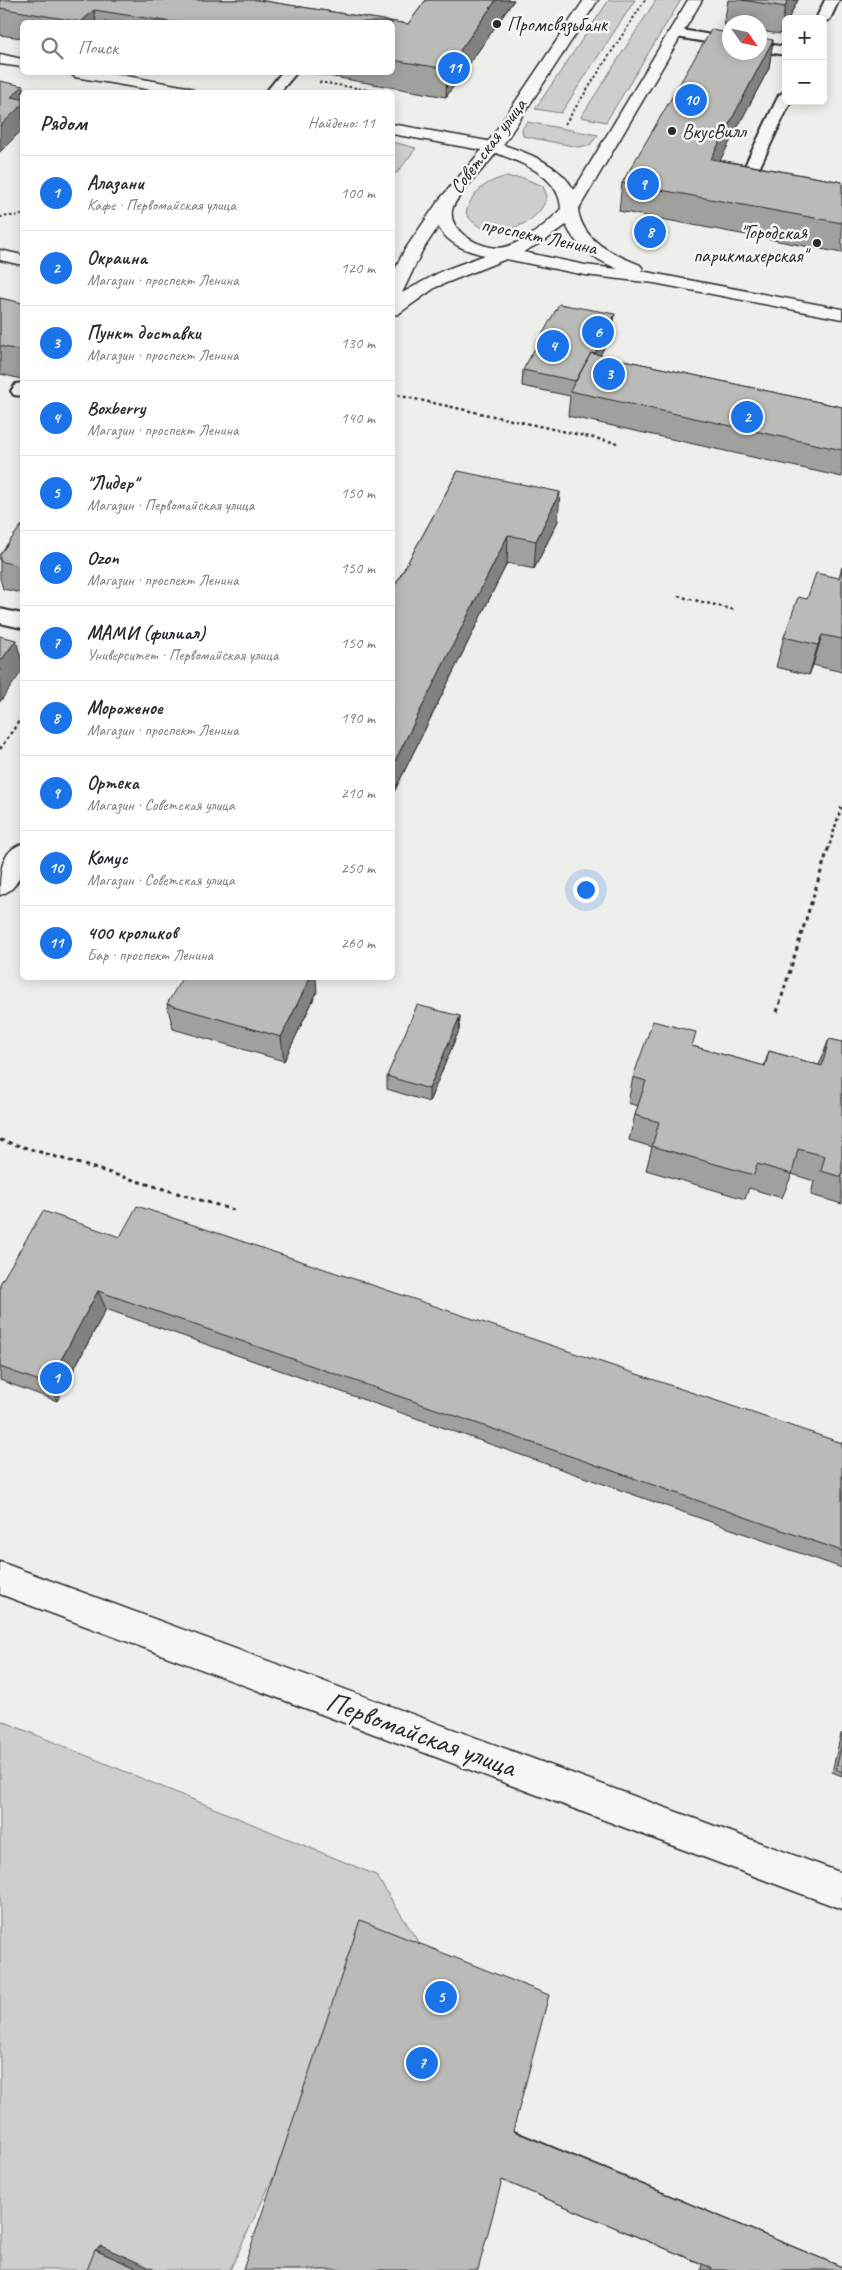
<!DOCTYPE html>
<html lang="ru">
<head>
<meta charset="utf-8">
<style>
	:root { --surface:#fff; --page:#f7f7f7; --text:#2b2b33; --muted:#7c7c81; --line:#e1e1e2; --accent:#1a73e8 }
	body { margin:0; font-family:Caveat,sans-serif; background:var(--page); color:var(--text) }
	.controls { position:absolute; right:15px; top:15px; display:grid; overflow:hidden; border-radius:8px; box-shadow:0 2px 12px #0003 }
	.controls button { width:45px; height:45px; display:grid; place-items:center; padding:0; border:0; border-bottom:1px solid var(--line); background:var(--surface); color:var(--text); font:25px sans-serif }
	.compass { position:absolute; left:722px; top:15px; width:45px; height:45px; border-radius:50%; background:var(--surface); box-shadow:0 2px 12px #0003; rotate:124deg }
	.you { position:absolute; left:585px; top:889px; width:18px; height:18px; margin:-12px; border:4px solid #fff; border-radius:50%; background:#1a73e8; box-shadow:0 0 0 8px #1a73e833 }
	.badge { display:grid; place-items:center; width:32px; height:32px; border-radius:50%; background:var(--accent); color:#fff; font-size:16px; font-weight:700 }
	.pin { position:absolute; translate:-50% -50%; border:2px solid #fff; box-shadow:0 1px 5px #0006 }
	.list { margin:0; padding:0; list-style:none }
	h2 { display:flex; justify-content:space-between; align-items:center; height:65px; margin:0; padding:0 20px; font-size:21px }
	h2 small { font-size:16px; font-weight:400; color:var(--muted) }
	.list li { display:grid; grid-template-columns:32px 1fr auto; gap:15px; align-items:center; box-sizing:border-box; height:75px; padding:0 20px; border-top:1px solid var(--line) }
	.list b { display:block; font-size:19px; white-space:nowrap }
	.list p { margin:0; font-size:16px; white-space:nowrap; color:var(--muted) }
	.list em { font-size:16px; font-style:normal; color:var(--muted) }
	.icon { flex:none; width:28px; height:28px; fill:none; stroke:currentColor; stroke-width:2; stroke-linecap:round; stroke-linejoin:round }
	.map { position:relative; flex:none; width:842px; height:2270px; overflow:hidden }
	.search { position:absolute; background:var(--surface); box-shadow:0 2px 12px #0003; left:20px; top:20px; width:375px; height:55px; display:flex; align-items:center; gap:12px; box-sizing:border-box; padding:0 18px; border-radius:8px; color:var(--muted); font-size:19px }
	.panel { position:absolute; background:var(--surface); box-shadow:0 2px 12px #0003; left:20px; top:90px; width:375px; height:890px; border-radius:8px }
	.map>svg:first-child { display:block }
	.green { fill:#cececa; stroke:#7c7c7a }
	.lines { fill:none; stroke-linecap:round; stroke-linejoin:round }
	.service-casing { stroke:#2b2b2b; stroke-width:4 }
	.tertiary-casing { stroke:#2b2b2b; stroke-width:3 }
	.secondary-casing { stroke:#2b2b2b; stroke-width:3 }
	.path-far2 { stroke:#2b2b2b; stroke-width:2; stroke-dasharray:2.5 2.5; stroke-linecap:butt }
	.path-far1 { stroke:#2b2b2b; stroke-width:2.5; stroke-dasharray:3 3; stroke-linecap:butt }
	.path { stroke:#2b2b2b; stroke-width:3; stroke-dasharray:4 4; stroke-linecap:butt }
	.service { fill:#f6f6f2; fill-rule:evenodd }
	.tertiary { fill:#f6f6f2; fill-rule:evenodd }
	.secondary { fill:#f6f6f2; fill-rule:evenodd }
	.wall { fill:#a0a09d; stroke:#2b2b2b }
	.shaded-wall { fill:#828280; stroke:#2b2b2b }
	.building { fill:#babab7; stroke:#2b2b2b }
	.poi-dot { fill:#2b2b2b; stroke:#f6f6f2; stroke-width:2 }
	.labels { text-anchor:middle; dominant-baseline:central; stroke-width:5; stroke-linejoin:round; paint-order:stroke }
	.far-poi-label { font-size:20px; fill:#2b2b2b; stroke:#f6f6f2; text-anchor:start }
	.far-street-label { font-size:20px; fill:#2b2b2b; stroke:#f6f6f2 }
	.near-street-label { font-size:29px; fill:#2b2b2b; stroke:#f6f6f2 }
</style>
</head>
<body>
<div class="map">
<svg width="842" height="2270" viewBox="0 0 842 2270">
	<rect width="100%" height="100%" fill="#eeeeea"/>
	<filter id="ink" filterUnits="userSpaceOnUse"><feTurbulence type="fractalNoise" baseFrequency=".02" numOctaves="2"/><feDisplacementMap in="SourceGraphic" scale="10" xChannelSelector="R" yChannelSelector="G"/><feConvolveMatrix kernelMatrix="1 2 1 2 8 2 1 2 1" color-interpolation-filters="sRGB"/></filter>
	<g filter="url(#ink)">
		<path class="green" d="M609,0h26l-74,113 -26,-4z
			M656,0h25l-75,122 -25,-5z
			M527,122l71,13 -8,10 -12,2 -55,-11 -1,-7z
			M393,142l23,6 -19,25 -4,1z
			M504,177l19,1 20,8 4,10c-8,33 -64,49 -81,17 5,-20 19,-31 38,-36z
			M0,1720l376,155 46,73 -136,202 -56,120h-230z"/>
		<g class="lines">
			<defs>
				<path id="service" d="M825,0h14l-9,19 -7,4v-4h-7z
					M675,29l55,9v8l-60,-10 -2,-3z
					M760,43l26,4v8l-26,-4z
					M282,72h15l-17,20h-14z
					M786,91v10h5l-35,74 19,4 2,3 -2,3 -6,2 -28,-6 -2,-3 40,-83z
					M22,383v13l-8,-1 -3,-4 5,-7z
					M0,609l22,5v14l-22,-5z"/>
				<path id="tertiary" d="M0,54l22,5v8l-22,-3z
					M68,72h36l83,15 5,2 3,3h-31l-89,-15z
					M392,124l101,18 6,2 2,3 -2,3 -6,2 -101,-18z
					M0,250l22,5v10l-22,-5z
					M0,1562l842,311v36l-842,-315z"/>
				<path id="secondary" d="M584,0h14l-95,145c26,8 57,20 71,45l114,-190h14l-124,210c5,32 35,44 62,55l3,4 -2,2 201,38v10l-188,-36 -69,-8 -79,-16 -70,28 -38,27 -6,1v-39l12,-25 35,-51 48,-56zM496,153c27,10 64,23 65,56 -15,16 -35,32 -56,38 -19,5 -61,-15 -52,-40 3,-10 35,-43 43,-54zM566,225c10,23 29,34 52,44l-33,-4 -62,-13 23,-12zM438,227c11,17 27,24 47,28l-43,16 -40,22 20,-42z
					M22,844c3,19 0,45 -22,51 0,-20 0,-44 22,-51z"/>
			</defs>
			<use href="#service" class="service-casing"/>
			<use href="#tertiary" class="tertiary-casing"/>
			<use href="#secondary" class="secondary-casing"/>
			<path class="path-far2" d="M319,82l62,10
				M565,124l80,-124
				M0,217l22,-2"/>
			<path class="path-far1" d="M392,394l225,49
				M678,596l57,14
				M0,749l22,-32
				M828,850l14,-45"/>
			<path class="path" d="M777,1012l51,-163
				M0,1140l237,71"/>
			<use href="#service" class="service"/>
			<use href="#tertiary" class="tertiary"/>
			<use href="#secondary" class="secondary"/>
		</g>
		<path class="wall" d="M0,0h258l150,24 18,-24h88l-68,97 -140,-25h86v-50h-370v16l-22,-3z
			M728,0h70l-10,19h-2v4l-6,11 -20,-3v-9h-30v4l-6,-1z
			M773,40l-4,28 -49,92 122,22v71l-223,-42 3,-28z
			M636,227l23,4 -4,8 -20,-3z
			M0,298l22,5v76l-22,-5z
			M613,330l-13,25 242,52v70l-274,-61 2,-20 -48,-10 1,-16z
			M458,471l100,50 -24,48 -27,-6 -115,233v-205z
			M22,525v68l-19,-4 -3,-11v-24z
			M842,567v105l-29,-7 -4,10 -33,-8 8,-30 23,-38 32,-21z
			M317,992l-33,69 -111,-32 -6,-25z
			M460,1016l-1,14 -30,72 -42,-13v-13z
			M829,1039l13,3v162l-31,-9 3,-14 -22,-7 -10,24 -33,-10 -4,11 -99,-29 6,-23 -23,-7 6,-25 3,-9 -10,-3 5,-26 59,-31 72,20 5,-15 50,14z
			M120,1237l722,206v125l-736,-259 -49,92 -57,-21v-96z
			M842,1733v43l-10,-4 9,-38z
			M513,2130l329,137v3h-141l1,-6 -200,-84z"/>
		<path class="shaded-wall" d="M496,0h18l-68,97 1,-28z
			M788,0h10l-10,19h-2v4l-6,11 5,-27z
			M94,10l2,12h-15z
			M773,40l-4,28 -63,119 5,-28z
			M23,86l1,6h-2v38l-22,22v-26l11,-29z
			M660,223l-1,8 -4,8 1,-8z
			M615,314l-2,16 -32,63v-11z
			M560,492l-2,29 -24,48 2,-28z
			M508,535l-1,28 -115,233v-29z
			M822,635l-9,30 -4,10 9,-30z
			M16,640l6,22v9l-22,31v-40z
			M310,978h6l1,14 -33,69 -3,-24z
			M460,1016l-1,14 -30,72v-13z
			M98,1291l8,18 -49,92 -9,-17z
			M510,2129l332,138 -329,-136z
			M101,2246l54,24h-14l-46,-20z"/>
		<path class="building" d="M0,0h258l150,24 18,-24h70l-49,69 -55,-9v-38h-221l-77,-12 -13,12 -81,-14z
			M742,0h46l-3,7z
			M711,30l19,3v19h30v-14l13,2 -62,119 131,23v41l-220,-40z
			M0,81l23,5 -12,11 11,2v6l-22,21z
			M640,220l20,3 -4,8 -20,-4z
			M0,298l22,5v48l-22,-5z
			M559,304l56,10 -20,40 -4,-1 -15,28 -53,-11z
			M591,353l251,54v43l-272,-59z
			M458,471l102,21 -24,49 -28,-6 -116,232v-176z
			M22,525v42l-22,-6v-7z
			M842,567v72l-20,-4 -4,10 -34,-8 14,-40 9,2 9,-26 23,5z
			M0,636l16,4 -16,22z
			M182,978h128l-29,59 -114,-33z
			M417,1005l43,11 -31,73 -42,-13z
			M653,1021l43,11 -4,14 73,20 4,-15 53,15 7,-27 13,3v135l-21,-6 4,-15 -27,-7 -6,25 -35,-10 -3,11 -102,-29 7,-24 -24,-7 11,-34 -13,-4z
			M137,1206l705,237v108l-744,-260 -50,93 -48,-17v-83l43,-73 77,26z
			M842,1743v29l-6,-3z
			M360,1920l189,75 -36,136 329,136v3h-131l1,-2 -210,-88 -24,90h-235z
			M95,2250l46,20h-54z"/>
	</g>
	<g class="poi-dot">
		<circle cx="497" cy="24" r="5"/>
		<circle cx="672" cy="131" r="5"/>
		<circle cx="817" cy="243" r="5"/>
	</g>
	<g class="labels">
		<g class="far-poi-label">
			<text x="507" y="24">Промсвязьбанк</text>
			<text x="682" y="131">ВкусВилл</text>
			<text x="807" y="232" text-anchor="end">"Городская<tspan x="807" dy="23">парикмахерская"</tspan></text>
		</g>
		<g class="far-street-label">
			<text transform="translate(488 146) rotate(-53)">Советская улица</text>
			<text transform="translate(539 236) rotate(12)">проспект Ленина</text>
		</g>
		<g class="near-street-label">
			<text transform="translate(421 1734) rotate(20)">Первомайская улица</text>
		</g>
	</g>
</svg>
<div class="controls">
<button>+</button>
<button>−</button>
</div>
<svg class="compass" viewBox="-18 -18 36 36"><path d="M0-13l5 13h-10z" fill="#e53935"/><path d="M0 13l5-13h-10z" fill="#7c7c81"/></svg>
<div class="you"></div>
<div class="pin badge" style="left:56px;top:1378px">1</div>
<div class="pin badge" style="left:747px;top:417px">2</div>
<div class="pin badge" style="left:609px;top:374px">3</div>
<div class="pin badge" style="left:553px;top:346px">4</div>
<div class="pin badge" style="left:441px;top:1997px">5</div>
<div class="pin badge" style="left:598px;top:332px">6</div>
<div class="pin badge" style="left:422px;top:2063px">7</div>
<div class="pin badge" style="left:650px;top:232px">8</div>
<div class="pin badge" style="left:643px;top:184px">9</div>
<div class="pin badge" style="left:691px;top:100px">10</div>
<div class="pin badge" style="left:454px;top:68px">11</div>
<div class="search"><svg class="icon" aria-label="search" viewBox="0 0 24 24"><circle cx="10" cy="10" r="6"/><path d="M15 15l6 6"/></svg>Поиск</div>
<section class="panel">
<h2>Рядом<small>Найдено: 11</small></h2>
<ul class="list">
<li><span class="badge">1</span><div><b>Алазани</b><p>Кафе · Первомайская улица</p></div><em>100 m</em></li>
<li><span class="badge">2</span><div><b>Окраина</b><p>Магазин · проспект Ленина</p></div><em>120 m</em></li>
<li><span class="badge">3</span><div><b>Пункт доставки</b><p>Магазин · проспект Ленина</p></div><em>130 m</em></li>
<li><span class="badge">4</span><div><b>Boxberry</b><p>Магазин · проспект Ленина</p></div><em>140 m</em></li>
<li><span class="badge">5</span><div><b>&quot;Лидер&quot;</b><p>Магазин · Первомайская улица</p></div><em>150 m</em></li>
<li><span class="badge">6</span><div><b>Ozon</b><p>Магазин · проспект Ленина</p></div><em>150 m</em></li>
<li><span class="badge">7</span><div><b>МАМИ (филиал)</b><p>Университет · Первомайская улица</p></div><em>150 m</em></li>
<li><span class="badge">8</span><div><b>Мороженое</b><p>Магазин · проспект Ленина</p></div><em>190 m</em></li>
<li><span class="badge">9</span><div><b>Ортека</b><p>Магазин · Советская улица</p></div><em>210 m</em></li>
<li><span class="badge">10</span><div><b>Комус</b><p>Магазин · Советская улица</p></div><em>250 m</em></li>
<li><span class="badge">11</span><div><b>400 кроликов</b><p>Бар · проспект Ленина</p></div><em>260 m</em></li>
</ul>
</section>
</div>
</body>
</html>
